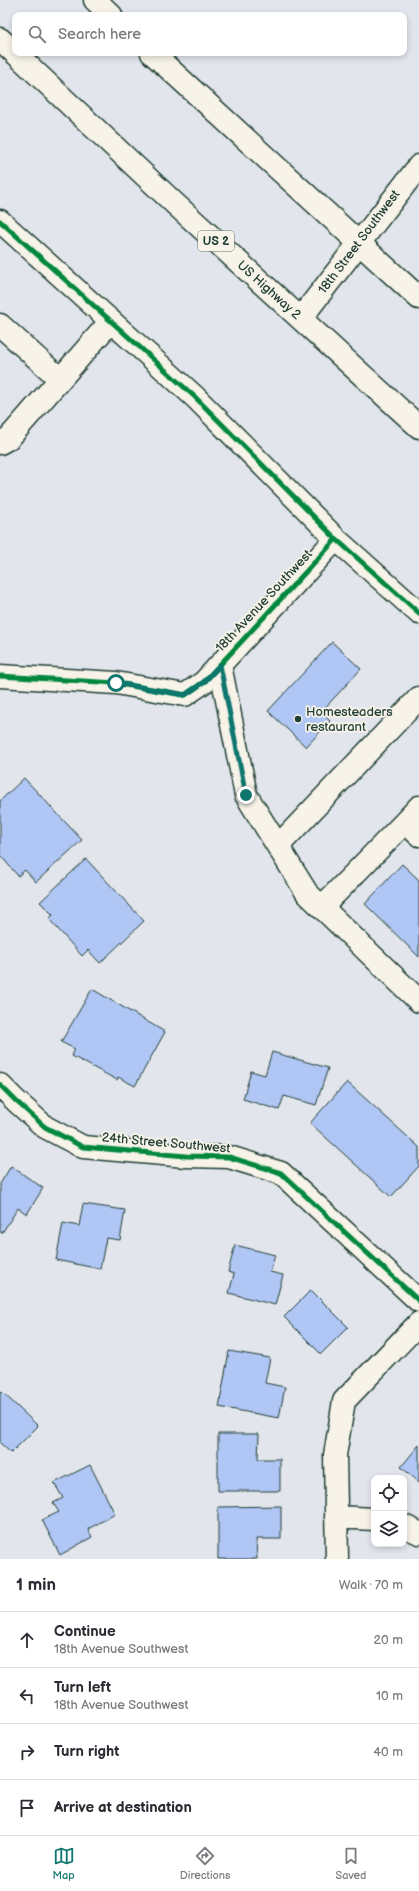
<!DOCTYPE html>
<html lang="en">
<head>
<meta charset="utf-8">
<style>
	:root { --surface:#fff; --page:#f7f7f7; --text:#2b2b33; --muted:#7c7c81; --line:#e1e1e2; --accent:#0f766e }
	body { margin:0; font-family:"Balsamiq Sans",sans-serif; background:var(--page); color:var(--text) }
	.controls { position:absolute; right:12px; bottom:12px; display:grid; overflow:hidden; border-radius:8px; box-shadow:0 2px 6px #0003 }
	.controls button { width:36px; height:36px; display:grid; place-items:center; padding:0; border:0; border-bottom:1px solid var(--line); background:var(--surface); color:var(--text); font:20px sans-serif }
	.stop { position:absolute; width:12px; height:12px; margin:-9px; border:3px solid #0f766e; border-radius:50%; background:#fff }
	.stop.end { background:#0f766e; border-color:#fff; box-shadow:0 1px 4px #0008 }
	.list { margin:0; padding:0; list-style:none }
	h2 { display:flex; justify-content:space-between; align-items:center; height:52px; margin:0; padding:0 16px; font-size:17px }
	h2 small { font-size:13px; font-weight:400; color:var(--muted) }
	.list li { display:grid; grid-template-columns:26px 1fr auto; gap:12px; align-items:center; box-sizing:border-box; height:56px; padding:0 16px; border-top:1px solid var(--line) }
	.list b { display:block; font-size:15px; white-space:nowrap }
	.list p { margin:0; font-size:13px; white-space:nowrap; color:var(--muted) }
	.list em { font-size:13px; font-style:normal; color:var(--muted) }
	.icon { flex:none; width:22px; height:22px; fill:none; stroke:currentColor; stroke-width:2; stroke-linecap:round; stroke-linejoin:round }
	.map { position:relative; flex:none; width:419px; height:1559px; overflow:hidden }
	.search { position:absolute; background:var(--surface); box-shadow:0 2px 6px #0003; left:12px; right:12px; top:12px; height:44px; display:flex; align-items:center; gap:10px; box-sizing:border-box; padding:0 14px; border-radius:8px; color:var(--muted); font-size:15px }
	.sheet { height:276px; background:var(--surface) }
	nav { display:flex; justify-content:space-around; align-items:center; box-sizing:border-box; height:56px; border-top:1px solid var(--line); background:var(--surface); font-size:11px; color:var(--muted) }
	nav a { display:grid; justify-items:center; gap:2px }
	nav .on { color:var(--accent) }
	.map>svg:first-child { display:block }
	.building { fill:#b0c6f5; stroke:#1f3d34 }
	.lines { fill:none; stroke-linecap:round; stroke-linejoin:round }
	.minor-casing { stroke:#1f3d34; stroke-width:25 }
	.highway-casing { stroke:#1f3d34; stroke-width:25 }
	.minor { stroke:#f7f3e8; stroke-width:22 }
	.highway { stroke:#f7f3e8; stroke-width:22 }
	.cycleway-casing { stroke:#f7f3e8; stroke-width:8 }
	.cycleway { stroke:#00873e; stroke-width:5 }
	.route { stroke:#0f766e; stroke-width:5 }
	.poi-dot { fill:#1f3d34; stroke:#f7f3e8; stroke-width:1.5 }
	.labels { text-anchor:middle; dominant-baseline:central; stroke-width:3.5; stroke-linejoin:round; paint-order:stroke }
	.shield { fill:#f7f3e8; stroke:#60746a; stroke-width:1 }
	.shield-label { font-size:12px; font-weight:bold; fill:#1f3d34 }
	.street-label { font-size:13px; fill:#1f3d34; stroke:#f7f3e8 }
	.poi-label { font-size:13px; fill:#1f3d34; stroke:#f7f3e8; text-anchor:start }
</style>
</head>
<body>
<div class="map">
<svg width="419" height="1559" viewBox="0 0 419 1559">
	<rect width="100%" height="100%" fill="#e2e6ec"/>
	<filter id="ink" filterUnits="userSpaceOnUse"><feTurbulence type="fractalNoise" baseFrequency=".025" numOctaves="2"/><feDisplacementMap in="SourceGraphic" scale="8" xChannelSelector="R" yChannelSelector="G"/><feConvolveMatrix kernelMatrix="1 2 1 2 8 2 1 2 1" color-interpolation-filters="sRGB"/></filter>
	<g filter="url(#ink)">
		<path class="building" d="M332,642l29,27 -40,43 9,9 -24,26 -38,-36z
			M24,778l58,62 -46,42 -11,-12 -7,6 -18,-21v-54z
			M86,859l58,62 -44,42 -12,-13 -6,6 -33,-37 4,-4 -13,-13z
			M402,864l17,16v77l-54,-53z
			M92,989l73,43 -30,54 -17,-9 -1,3 -45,-24 3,-7 -14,-7z
			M272,1052l56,16 -12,37 -32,-9 -5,14 -36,-11 8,-28 14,4z
			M347,1082l72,65v19l-28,31 -81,-74z
			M11,1166l32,22 -16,26 -9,-6 -16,25 -2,-1v-48z
			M83,1204l42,6 -5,30 -14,-2 -6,31 -44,-9 7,-37 16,3z
			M235,1245l40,10 -5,17 13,3 -8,30 -46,-12 5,-19 -6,-2z
			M311,1290l37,37 -27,27 -37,-37z
			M229,1351l41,7 -5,25 20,4 -6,31 -60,-11z
			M2,1392l36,34 -27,27 -11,-10v-49z
			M218,1434h41l-1,25h22v32h-62z
			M419,1445v37l-18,-15z
			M90,1465l25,49 -27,15 4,8 -32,18 -18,-35 17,-8 -6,-9 10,-5 -9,-15z
			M281,1506v33h-25l1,20h-39v-52z"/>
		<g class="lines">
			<defs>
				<path id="minor" d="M0,221l195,176 141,142 83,74
					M301,318l118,-152
					M0,325l60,54
					M0,443l9,-5 102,-117
					M220,665l26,130 61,98 112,108
					M0,676l116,7 69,12 19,-13 132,-143
					M419,807l-14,15 14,13
					M278,846l141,-148
					M322,907l83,-85
					M0,1085l16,16 29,26 38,20 103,9 43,1 52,16 138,128
					M336,1517l38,2
					M404,1526l15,7
					M337,1559l-2,-104 9,-54 75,-78"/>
				<path id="highway" d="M95,0l16,15
					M0,39l15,14
					M15,53l158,149 246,225
					M152,53l267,245"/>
			</defs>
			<use href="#minor" class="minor-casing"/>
			<use href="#highway" class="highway-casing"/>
			<use href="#minor" class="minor"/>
			<use href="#highway" class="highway"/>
			<defs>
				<path id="cycleway" d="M0,221l195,176 141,142 83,74
					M0,676l116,7 69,12 19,-13 132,-143
					M0,1085l16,16 29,26 38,20 103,9 43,1 52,16 138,128"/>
			</defs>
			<use href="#cycleway" class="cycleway-casing"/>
			<use href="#cycleway" class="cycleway"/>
		</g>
	</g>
	<g class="lines" filter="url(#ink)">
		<path class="route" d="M116,683l69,12 19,-13 16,-17 26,130"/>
	</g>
	<circle class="poi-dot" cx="298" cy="719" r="4"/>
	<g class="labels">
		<rect class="shield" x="198" y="231" width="36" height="20" rx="3"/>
		<g class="shield-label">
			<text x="216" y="241">US 2</text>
		</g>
		<g class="street-label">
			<text transform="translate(359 242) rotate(-53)">18th Street Southwest</text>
			<text transform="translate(269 290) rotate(42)">US Highway 2</text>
			<text transform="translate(264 601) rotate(-47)">18th Avenue Southwest</text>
			<text transform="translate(166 1143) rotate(5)">24th Street Southwest</text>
		</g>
		<g class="poi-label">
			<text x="306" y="712">Homesteaders<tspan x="306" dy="15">restaurant</tspan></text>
		</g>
	</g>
</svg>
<div class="controls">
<button><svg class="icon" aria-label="locate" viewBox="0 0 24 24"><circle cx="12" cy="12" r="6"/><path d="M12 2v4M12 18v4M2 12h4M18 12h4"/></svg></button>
<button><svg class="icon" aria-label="layers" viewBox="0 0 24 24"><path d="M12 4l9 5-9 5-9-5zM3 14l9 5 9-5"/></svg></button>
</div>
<div class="stop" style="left:116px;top:683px"></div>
<div class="stop end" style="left:246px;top:795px"></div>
<div class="search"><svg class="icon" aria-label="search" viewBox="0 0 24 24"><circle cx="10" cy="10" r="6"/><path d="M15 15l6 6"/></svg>Search here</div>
</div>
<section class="sheet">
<h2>1 min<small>Walk · 70 m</small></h2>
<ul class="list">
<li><svg class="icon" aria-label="ahead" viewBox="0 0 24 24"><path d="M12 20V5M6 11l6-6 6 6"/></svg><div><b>Continue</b><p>18th Avenue Southwest</p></div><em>20 m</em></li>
<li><svg class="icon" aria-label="left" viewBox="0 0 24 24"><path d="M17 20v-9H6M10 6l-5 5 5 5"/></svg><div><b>Turn left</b><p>18th Avenue Southwest</p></div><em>10 m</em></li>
<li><svg class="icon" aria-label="right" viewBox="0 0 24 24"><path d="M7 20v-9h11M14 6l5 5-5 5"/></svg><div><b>Turn right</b></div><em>40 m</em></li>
<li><svg class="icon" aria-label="arrive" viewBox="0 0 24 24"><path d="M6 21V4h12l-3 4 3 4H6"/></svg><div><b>Arrive at destination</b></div></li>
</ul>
</section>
<nav>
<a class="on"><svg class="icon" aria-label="map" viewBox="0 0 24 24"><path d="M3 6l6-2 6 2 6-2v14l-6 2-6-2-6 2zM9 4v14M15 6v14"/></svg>Map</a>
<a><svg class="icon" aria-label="directions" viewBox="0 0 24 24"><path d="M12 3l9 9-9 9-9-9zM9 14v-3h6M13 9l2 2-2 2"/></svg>Directions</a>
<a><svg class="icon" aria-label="saved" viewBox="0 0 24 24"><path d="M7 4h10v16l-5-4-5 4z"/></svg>Saved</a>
</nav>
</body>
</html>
